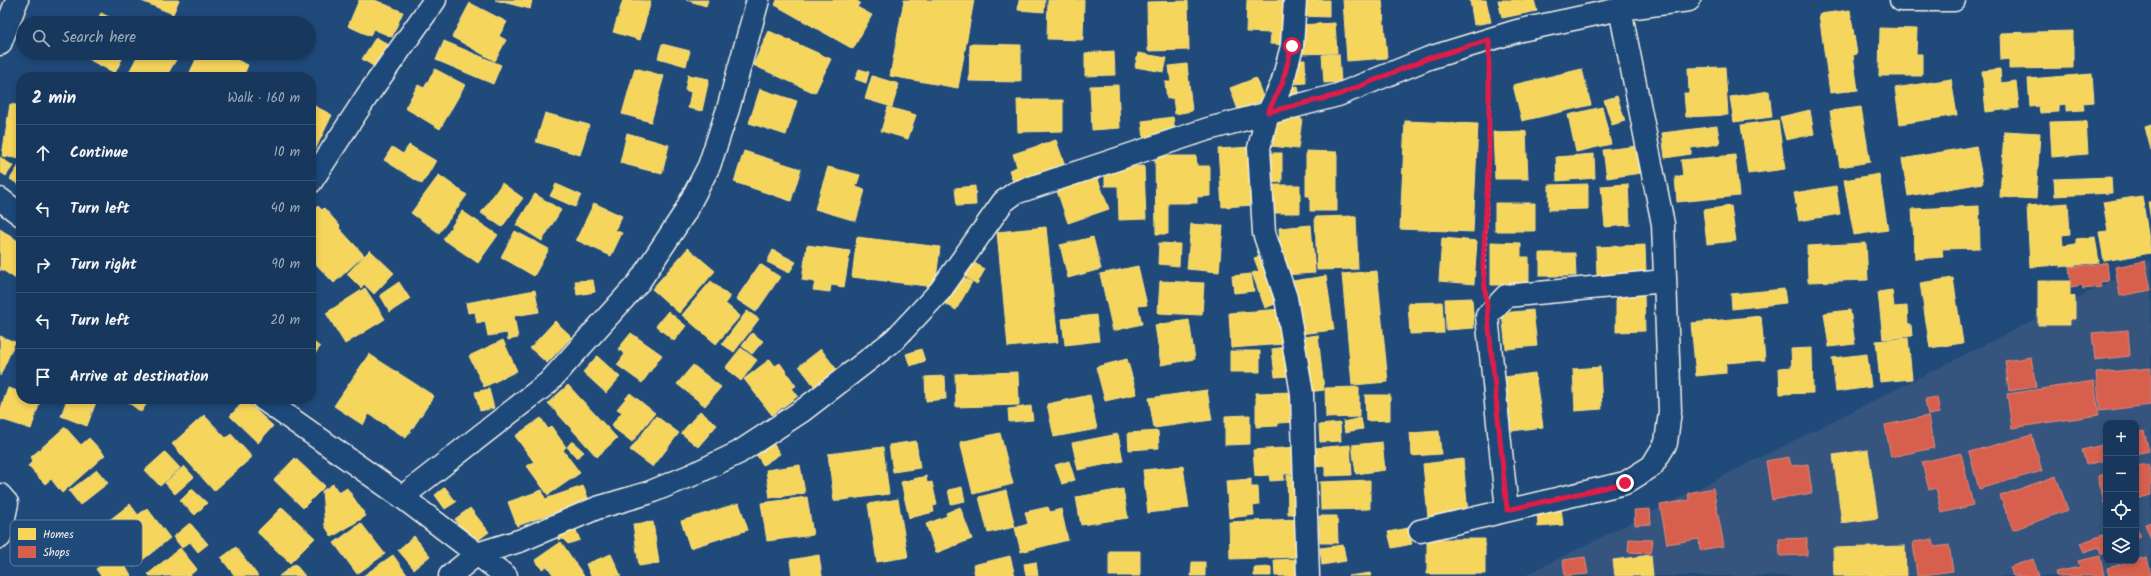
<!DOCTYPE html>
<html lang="en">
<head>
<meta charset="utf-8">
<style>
	:root { --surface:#17385c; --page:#244365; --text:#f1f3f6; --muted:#9eacbb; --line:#365272 }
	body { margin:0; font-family:Kalam,sans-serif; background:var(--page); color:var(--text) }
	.controls { position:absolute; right:12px; bottom:12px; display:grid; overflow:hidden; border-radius:8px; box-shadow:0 2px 6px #0003 }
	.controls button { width:36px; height:36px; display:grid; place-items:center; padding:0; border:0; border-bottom:1px solid var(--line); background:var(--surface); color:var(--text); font:20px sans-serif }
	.stop { position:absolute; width:12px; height:12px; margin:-9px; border:3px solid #e11d48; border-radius:50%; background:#fff }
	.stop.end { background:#e11d48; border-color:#fff; box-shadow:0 1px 4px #0008 }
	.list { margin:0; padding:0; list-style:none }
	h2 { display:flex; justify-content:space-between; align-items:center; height:52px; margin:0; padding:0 16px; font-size:17px }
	h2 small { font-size:13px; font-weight:400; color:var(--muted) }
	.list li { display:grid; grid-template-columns:26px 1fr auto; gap:12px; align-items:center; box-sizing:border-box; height:56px; padding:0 16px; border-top:1px solid var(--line) }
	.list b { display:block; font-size:15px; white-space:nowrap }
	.list em { font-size:13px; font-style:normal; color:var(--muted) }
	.icon { flex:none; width:22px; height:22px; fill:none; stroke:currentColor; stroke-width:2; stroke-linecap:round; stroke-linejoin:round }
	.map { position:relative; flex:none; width:2151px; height:576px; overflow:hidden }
	.search { position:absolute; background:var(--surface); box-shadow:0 2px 6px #0003; left:16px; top:16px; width:300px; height:44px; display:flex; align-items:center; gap:10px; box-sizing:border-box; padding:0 14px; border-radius:22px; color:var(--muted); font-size:15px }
	.panel { position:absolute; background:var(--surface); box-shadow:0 2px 6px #0003; left:16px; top:72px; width:300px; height:332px; border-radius:16px }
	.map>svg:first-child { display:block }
	.built { fill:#34547f; fill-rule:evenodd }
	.homes { fill:#f6d55c; stroke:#f5dd86 }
	.shops { fill:#d6604d; stroke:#df8c7c }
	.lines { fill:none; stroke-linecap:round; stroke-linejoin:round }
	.street-casing { stroke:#f4f1e8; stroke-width:25 }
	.path { stroke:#f4f1e8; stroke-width:2.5; stroke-dasharray:3 3; stroke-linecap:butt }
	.street { stroke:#1f4a7a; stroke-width:22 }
	.route { stroke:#e11d48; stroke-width:5 }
	.key { fill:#1f4a7a; stroke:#5f7c9b; stroke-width:1 }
	.key-label { font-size:11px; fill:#f4f1e8 }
</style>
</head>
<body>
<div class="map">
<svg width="2151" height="576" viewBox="0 0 2151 576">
	<rect width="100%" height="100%" fill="#1f4a7a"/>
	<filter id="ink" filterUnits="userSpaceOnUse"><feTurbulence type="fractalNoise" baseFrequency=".025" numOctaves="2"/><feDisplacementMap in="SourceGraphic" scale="8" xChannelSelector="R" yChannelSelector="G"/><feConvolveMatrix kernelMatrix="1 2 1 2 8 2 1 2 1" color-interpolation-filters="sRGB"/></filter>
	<g filter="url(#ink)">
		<path class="built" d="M2151,261v315h-627zM2106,423h30v138h-30z"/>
		<path class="homes" d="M139,0h40l-6,14z
			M359,0h16l28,12 -11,25 -19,-8 -3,7 -22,-10z
			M495,0h37l-2,9z
			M623,0l28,1 -11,39 -27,-8z
			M686,0h22l-2,6z
			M777,0h79l4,3 -3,4 15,8 -19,34 -78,-44z
			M904,0h70l-16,88 -68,-12z
			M1019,0h26l-1,12 -26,-2z
			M1048,0h36l-1,40 -36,-1z
			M1247,0h45v12l-10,-1v7l8,1 -1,26 -19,-1 1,-11 -25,-1z
			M1299,0h30v17l-31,-1z
			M1343,0h39l5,58 -40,3z
			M1470,0h16l5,22 -17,3z
			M1498,0h36l3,11 -35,7z
			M1188,1l1,49 -41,1 -1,-49z
			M470,3l37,19 -8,14 7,4 -11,21 -43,-24z
			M1850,10l7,44 -4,1 5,35 -28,3 -11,-79z
			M101,13l20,10h-25z
			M1335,23l2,30 -39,1 -1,-29z
			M1880,28l37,1 -1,25h6v22h-43z
			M769,31l62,28 -16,34 -62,-28z
			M2073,31v37l-64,1v-10l-8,1 -1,-27z
			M376,37l16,10 -14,22 -16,-10z
			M444,41l57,24 -8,19 -57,-24z
			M662,44l28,7 -4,15 -28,-8z
			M970,44l51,1v37l-52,-1z
			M1114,51l1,24 -30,1v-23z
			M81,53h44l-10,20 -35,-18z
			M139,53h29l9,5 -11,19h-32l-6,-3z
			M199,53h23l26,12 -5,12h-42l-11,-5z
			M1138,53l29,5 -3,14 -29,-5z
			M1339,54l2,28 -17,1 -2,-28z
			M1291,60h14l1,23 -14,1z
			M1187,64l5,47 -17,3 -2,-16 -6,1 -2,-17h6l-2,-16z
			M1725,67l3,48 -42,2 -2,-24h5l-1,-25z
			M635,68l29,8 -13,46 -29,-8z
			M435,69l30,16 -25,44 -35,-21 13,-23 6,3z
			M859,69l10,3 -3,11 -11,-4z
			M1582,69l9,36 -69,16 -9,-36z
			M2000,69l1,14 15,-2 3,27 -33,4 -4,-41z
			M2092,74l2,28 -11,1 1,7 -18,1v-7l-7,1v7l-19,1 -1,-7 -9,1 -2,-28z
			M688,75l21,4 -7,32 -14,-3 3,-16 -6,-2z
			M872,76l27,8 -7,23 -27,-8z
			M1256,78l8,22 -26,10 -8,-22z
			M1951,79l6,36 -57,9 -5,-36z
			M1118,85l2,43 -28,2 -2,-44z
			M1298,86l2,11 -16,3 -2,-11z
			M760,89l37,12 -11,34 -37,-12z
			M1769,91l3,26 -38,5 -4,-25z
			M1617,96l8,25 -13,4 -8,-25z
			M1017,100h46v31l-45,1z
			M10,104l11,2v53l-19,-3z
			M311,104l21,11 -17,35 -4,-2z
			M888,107l28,8 -8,24 -27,-8z
			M1602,107l9,37 -35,8 -8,-37z
			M1861,107l9,55 -30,5 -10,-56z
			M1810,110l4,24 -28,6 -6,-23z
			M545,113l44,12 -9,30 -44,-13z
			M1274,115l28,4 -4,30 -27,-3z
			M1173,117l2,15 -31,7 -2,-18z
			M1778,120l7,49 -37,5 -7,-49z
			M1405,121l73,3 -5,108 -73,-3z
			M2086,121l2,33 -36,3 -2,-35z
			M2151,125v25l-6,-23z
			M1717,126l3,18 -29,4v6l-26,4 -3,-25z
			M1526,131l2,48h-33l-2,-47z
			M2004,131l36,2 -4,66 -36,-2z
			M627,133l42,12 -7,29 -42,-11z
			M1056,140l10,28 -52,17 -5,-15 8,-3 -4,-13z
			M409,145l27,16 -14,23 -38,-24 8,-13 11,7z
			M1638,146l3,27 -34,5 -4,-28z
			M1976,146l7,37 -75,13 -6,-37z
			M1251,147l4,58 -33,2 -4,-58z
			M744,151l57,18 -10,32 -57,-19z
			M1306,151l31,1v59h-27v-15h-4z
			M1268,153h14v29l-13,1z
			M1594,154l1,24 -38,3 -1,-24z
			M1735,155l4,41 -62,6 -2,-25 8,-1 -2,-16z
			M1155,156h41l1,10h13v30l-13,1v6h-29v31h-12z
			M0,157l13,9 -7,10 -6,-4z
			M20,164l1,1v21l-11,-7z
			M1144,166l2,53 -27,1 -1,-34h-13v-19z
			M828,167l32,8 -4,12 9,3 -9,31 -41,-12z
			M1879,174l9,56 -34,5 -10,-55z
			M439,175l28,20 -28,38 -28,-20z
			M1097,177l12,32 -41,14 -11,-32z
			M2111,177l1,16 -57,3 -1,-17z
			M502,183l21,15 -21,29 -21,-14z
			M556,184l25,11 -6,12 -25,-11z
			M1588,184v25l-39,1v-25z
			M1628,184l2,41 -25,2 -4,-41z
			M1268,185h32v28h-31z
			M975,186l1,19 -19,1 -2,-18z
			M1836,186l4,28 -41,7 -5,-28z
			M535,194l26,16 -19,31 -26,-16z
			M2142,196l9,57 -47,8 -5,-29 9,-1 -5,-29z
			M2148,202h3v18z
			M594,203l28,13 -7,14 7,3 -11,23 -35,-16z
			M1495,203h40v28h-40z
			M2068,203l2,31 -8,1 1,11 13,-2v-5l19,-2 4,25 -39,5v-2l-30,2 -3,-61z
			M318,206l4,4 2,-2 16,18 -1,2 25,27 -30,28 -23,-24v-47z
			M1731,206l5,35 -29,3 -4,-34z
			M1979,206l1,42 -38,1 1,8 -28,2 -3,-50z
			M462,211l36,24 -20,28 -35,-24z
			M1356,216l2,53 -41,1 -2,-53z
			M1191,224l32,2 -4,46 -32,-3z
			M1311,225l4,48 -33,2 -3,-47z
			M1046,227l12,115 -50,5 -11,-115z
			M0,229l21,14v35l-2,3 -18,-12 -1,2z
			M515,231l34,18 -15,27 -33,-19z
			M857,237l83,10 -5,40 -83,-10z
			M1093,237l8,32 -33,9 -8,-33z
			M1442,238l35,3 -3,43 -35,-3z
			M1491,242l30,1v14h8v28h-38z
			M1159,243l21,1 -1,22 -21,-2z
			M1866,243l2,37 -60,2 -1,-36z
			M807,245l43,6 -6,36 -13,-2 -1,7 -17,-2 2,-8 -13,-2z
			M1645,245l1,28 -49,3 -1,-29z
			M688,248l27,23 -36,42 -27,-24z
			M370,250l24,23 -20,21 -10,-10 -3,4 -14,-14z
			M773,250l23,12 -7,11 -22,-11z
			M1540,253h35l1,23h-36z
			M1266,254l17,47 -18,7 -13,-35 7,-2 -5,-13z
			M969,260l16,9 -8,15 -16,-10z
			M760,264l20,13 -24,35 -20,-13z
			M1138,266l9,39 -9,1 4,18 -29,7 -13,-57z
			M1377,271l11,111 -36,3 -10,-111z
			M1251,274l3,17 -20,2 -2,-17z
			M960,276l12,6 -16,28 -12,-7z
			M1326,276l8,54 -35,4 -7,-53z
			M1953,278l10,65 -33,5 -10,-65z
			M593,280l2,12 -18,3 -2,-14z
			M711,281l19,16 -5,6 15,13 -24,28 -34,-29z
			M1160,281l44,2 -2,32 -44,-2z
			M2038,281h32v15h5v23h-5v6h-32z
			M399,282l11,17 -20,13 -10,-17z
			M365,288l20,31 -40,25 -19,-31z
			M1784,289l2,14 -54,6 -1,-15z
			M535,290l4,22 -25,4 4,22 -10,2 -1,-7 -19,3 -3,-15 -8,2 -2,-11 -7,1 -2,-10z
			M1892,290l2,17 13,-1 1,18h3l1,12 -29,3 -5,-47z
			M1616,294h28l1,37 -29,1z
			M1472,298l2,30 -28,2 -1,-31z
			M1442,302l2,31 -34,1 -2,-31z
			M1282,309l2,35 -53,4 -2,-35z
			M1533,310l4,36 -31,3 -4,-36z
			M1850,310l5,34 -26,3 -5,-34z
			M668,311l18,15 -12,15 -18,-15z
			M747,311l12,8 -25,33 -12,-8z
			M1096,315l3,26 -34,4 -3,-26z
			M1761,316l4,44 -39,3v10l-30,3 -5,-53z
			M1189,320l6,39 -34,6 -6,-40z
			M555,321l17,16 -25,26 -17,-15z
			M631,333l31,22 -20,28 -25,-18 8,-11 -7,-5z
			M752,333l11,8 -11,13 -10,-8z
			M1318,335l6,55 -15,2 -5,-55z
			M0,336l15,6 -15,34z
			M1908,338l4,41 -32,3 -4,-41z
			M311,340l9,7 -9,12z
			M503,340l14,31 -33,16 -15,-31z
			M1287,347l3,29 -15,1 -3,-28z
			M741,348l16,12 -16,21 -16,-13z
			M1812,348l1,45 -33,1 -1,-26 13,-1 -1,-18z
			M821,349l16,21 -22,17 -16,-21z
			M921,349l4,12 -15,5 -4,-12z
			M1230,351h30v21h-30z
			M369,354l65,42 -28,42 -37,-24 -6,11 -29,-19z
			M1867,354l4,33 -35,5 -4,-34z
			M597,356l23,21 -14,16 -23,-21z
			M770,359l5,7 5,-3 16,23 -4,2 6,8 -26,19 -28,-36z
			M1127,359l10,35 -32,7 -9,-34z
			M693,365l28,22 -16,19 -28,-22z
			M1600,367l2,42 -27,2 -2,-42z
			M1018,372l1,33 -63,2 -1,-33z
			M1535,373l8,54 -31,4 -8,-54z
			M945,376l1,23 -20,2 -1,-24z
			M568,385l49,53 -20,19 -49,-54z
			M1359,387v30l-33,1 -1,-30z
			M8,388l13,4v7h20l-10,30 -31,-10v-8z
			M489,389l5,19 -14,3 -5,-19z
			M1207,390l5,30 -58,8 -5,-30z
			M1295,392l1,30 -18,1v3l-22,1v-34z
			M630,393l25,20 -23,29 -21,-16 11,-14 -5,-3z
			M1090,395l7,34 -43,8 -7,-33z
			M1365,395h25v25l-24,1z
			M67,399h20l9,3 -9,24 -26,-10z
			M124,399h26l-9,13z
			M245,400l28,26 -15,17 -28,-27z
			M1031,406l2,14 -24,2 -1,-13z
			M700,411l17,14 -19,22 -17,-14z
			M204,415l22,23 5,-4 21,23 -38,34 -42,-47z
			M1250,415v29l-25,1v-29z
			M656,416l23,17 -26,34 -23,-17z
			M541,418l7,11 3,-3 15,21 -3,3 17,23 -32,22 -21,-29 7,-4 -19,-26z
			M1361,418l2,11 -18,3 -2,-10z
			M1340,423l1,18 -21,1 -1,-17z
			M65,427l16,18 8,-7 16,17 -43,38 -11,-14 -6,5 -17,-18 5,-5 -2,-4z
			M1158,431l1,17 -30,2 -1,-17z
			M1439,431l2,23 -29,2 -2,-23z
			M1000,433l13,51 -40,10 -13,-52z
			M1118,434l5,27 -45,9 -6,-27z
			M572,441l12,11 -7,6 -10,-11z
			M916,441l4,27 -27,4 -4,-27z
			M1382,442l3,28 -29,4 -4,-29z
			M773,443l7,11 -17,11 -7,-11z
			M1350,445l2,30 -27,1v-10l-10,1 -1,-19z
			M883,447l6,47 -55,7 -6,-47z
			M1298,447l2,26 -16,1v6l-14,1 -1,-6 -14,1 -2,-26z
			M1868,450l10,68 -36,5 -9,-68z
			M165,452l15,16 -20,18 -15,-16z
			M295,458l30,28 -22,22 -29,-28z
			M1463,459l5,55 -40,4 -5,-54z
			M1069,461l6,19 -13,4 -7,-19z
			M800,465l5,28 -35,5 -4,-28z
			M184,466l10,11 -19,17 -10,-11z
			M1183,466l6,42 -41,5 -5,-43z
			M97,470l11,13 -28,22 -11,-14z
			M1287,475h11l2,39h-12z
			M926,476l1,7 5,-1 5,23 -4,1 1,6 -25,6 -8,-36z
			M1251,479v8h7l1,18 -6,1 1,9 -25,3 -3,-37z
			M1370,480v29l-49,1 -1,-28z
			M333,484l6,9 8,-5 19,28 -34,21 -7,-11 -3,-35z
			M583,486l6,14 -72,26 -9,-24 34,-12 3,9z
			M445,487l11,15 -11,7 -10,-14z
			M962,487l3,14 -14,3 -3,-14z
			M192,489l15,14 -12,12 -15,-14z
			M1123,489l5,29 -47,7 -5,-28z
			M1006,490l9,37 -27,6 -9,-36z
			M807,497l6,38 -46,6 -6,-38z
			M898,499l10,58 -31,5 -9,-58z
			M739,503l9,27 -58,18 -9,-27z
			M130,504l8,11 9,-7 23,30 -36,29 -32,-41z
			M282,507l33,31 -25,25 -33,-31z
			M960,507l12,32 -36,14 -10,-29 21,-8 -1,-3z
			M1048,507l2,5 11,-3 7,31 -47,12 -6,-24 13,-4 -3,-12z
			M1561,507l2,18 -25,2 -1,-18z
			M470,508l19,24 -16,12 -18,-25z
			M1319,516h18l1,27h-18z
			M1297,519l1,38 -68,2 -1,-37z
			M653,522l6,41 -20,3 -6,-42z
			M190,523l18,21 -10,8 -8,-10 -8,6 -9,-11z
			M361,523l24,31 -28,20 -23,-31z
			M575,528l5,12 -12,4 -5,-5 -5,1 1,-5z
			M1408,528l4,16 -20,4 -4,-16z
			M414,536l16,20 -16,13 -16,-19z
			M1427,539h58v35h-58z
			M561,542l23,34h-30l-7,-10 -5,3 -7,-9z
			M1343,545l3,16 -24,4 -2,-17z
			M1905,546l1,30h-72l-1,-28z
			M236,547l22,29h-23l-14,-18z
			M180,548l17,21 -8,7h-39l-2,-2z
			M1109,551h31v25h-31z
			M116,554l16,22h-31l-5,-7z
			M611,554l10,22h-30l-5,-12z
			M393,555l15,21h-45z
			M819,555l3,21h-30l-2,-16z
			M1651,555l2,21h-38l-2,-16z
			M1010,556l5,20h-40l-2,-11z
			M1299,559l1,17h-25l-1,-16z
			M1036,562l2,14h-12l-2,-12z
			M1192,562h13v14h-14z
			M295,564l10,12h-26z
			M1271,567v9h-17v-8z
			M1370,573l1,3h-23z"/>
		<path class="shops" d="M2145,261l6,29 -31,6 -5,-29z
			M2107,263l2,18 -9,1 1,5 -18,2 -1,-4 -11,2 -2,-20z
			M2128,330l2,26 -35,4 -3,-27z
			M2031,357l5,30 -27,4 -4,-30z
			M2151,368v37l-51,6 -4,-38z
			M2094,381l5,34 -87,13 -5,-34z
			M1937,397l3,16 -12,2 -3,-16z
			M1928,416l6,32 -43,9 -6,-32z
			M2144,431l5,20 -13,3v-21z
			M2032,435l10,36 -63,18 -10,-37z
			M2106,444v16l-20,5 -4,-15z
			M1961,453l12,52 -31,8 -6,-25 -7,2 -7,-28z
			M1789,457l2,9 17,-2 4,29 -40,7 -6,-39z
			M2148,464l3,13v18l-15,4v-33z
			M2106,474v32l-1,1 -7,-31z
			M2056,476l12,34 -55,20 -13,-34z
			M1713,488l11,58 -24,4 -1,-11 -32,5 -7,-39 29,-5 -1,-7z
			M1650,509l1,15 -16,1 -1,-15z
			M2151,522v18l-6,-16z
			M2136,527l5,10 -5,2z
			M2106,534v18l-5,2 -2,-7 -15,5 -4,-9z
			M1807,538v17l-27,1 -1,-17z
			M1629,539l24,1 -2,13 -23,-1z
			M1933,539l1,8 15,-2 4,26 -36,5 -4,-34z
			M2100,556l4,20h-48l-1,-4 25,-5 -2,-6z
			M1585,557l3,17 -23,2 -2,-16z
			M2147,557l4,19h-42l-2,-8z
			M2033,559l6,17h-26l-3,-9z"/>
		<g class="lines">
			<defs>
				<path id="street" d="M1295,0l-3,46 -10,38 -14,29 -9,35 5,85 22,65 16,96 6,182
					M1901,0h53
					M0,44l17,-44
					M311,182l56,-86 68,-96
					M0,199l21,16
					M263,399l139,98 104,79
					M0,495l7,8 -7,34
					M402,497l146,-114 91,-101 45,-68 25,-48 19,-57 30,-109
					M1507,510l-20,-194 19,-20 159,-15
					M1420,531l205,-48 27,-17 14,-23 4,-32 -7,-187 -43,-215
					M450,576l27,-22 45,-14 75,-32 51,-15 44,-18 46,-22 64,-42 92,-71 46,-49 63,-89 12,-9 193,-64 130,-34 91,-37 88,-27 103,-22 69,-9"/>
			</defs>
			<use href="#street" class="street-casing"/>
			<path class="path" d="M1484,275l5,-122v-83"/>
			<use href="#street" class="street"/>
		</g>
	</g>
	<g class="lines" filter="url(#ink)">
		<path class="route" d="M1292,46l-10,38 -14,28 70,-17 91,-37 60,-18v113l-6,114 24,243 118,-27"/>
	</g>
	<rect x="10" y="520" width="132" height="46" rx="6" class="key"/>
	<rect x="18" y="528" width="18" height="12" fill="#f6d55c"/>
	<rect x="18" y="546" width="18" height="12" fill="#d6604d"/>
	<g class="key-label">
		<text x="43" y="538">Homes</text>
		<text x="43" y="556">Shops</text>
	</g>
</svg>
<div class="controls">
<button>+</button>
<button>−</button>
<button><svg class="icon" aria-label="locate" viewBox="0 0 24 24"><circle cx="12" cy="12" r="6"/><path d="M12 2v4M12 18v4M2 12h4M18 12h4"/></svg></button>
<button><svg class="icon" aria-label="layers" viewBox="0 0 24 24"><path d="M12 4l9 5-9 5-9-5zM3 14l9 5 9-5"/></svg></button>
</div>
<div class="stop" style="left:1292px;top:46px"></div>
<div class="stop end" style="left:1625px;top:483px"></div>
<div class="search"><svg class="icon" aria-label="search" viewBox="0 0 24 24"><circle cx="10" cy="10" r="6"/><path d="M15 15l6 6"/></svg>Search here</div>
<section class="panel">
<h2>2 min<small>Walk · 160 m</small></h2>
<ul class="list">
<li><svg class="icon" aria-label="ahead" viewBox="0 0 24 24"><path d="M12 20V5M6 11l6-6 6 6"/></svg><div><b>Continue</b></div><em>10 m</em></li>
<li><svg class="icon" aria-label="left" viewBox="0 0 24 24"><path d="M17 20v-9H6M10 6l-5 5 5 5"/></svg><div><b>Turn left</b></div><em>40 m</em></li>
<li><svg class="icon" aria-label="right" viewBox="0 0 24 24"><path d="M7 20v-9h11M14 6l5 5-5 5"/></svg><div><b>Turn right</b></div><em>90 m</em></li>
<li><svg class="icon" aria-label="left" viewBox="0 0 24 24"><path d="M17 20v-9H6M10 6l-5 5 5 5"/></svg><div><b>Turn left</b></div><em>20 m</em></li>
<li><svg class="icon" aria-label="arrive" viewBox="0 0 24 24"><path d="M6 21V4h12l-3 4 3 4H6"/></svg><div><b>Arrive at destination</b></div></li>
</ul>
</section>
</div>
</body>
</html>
